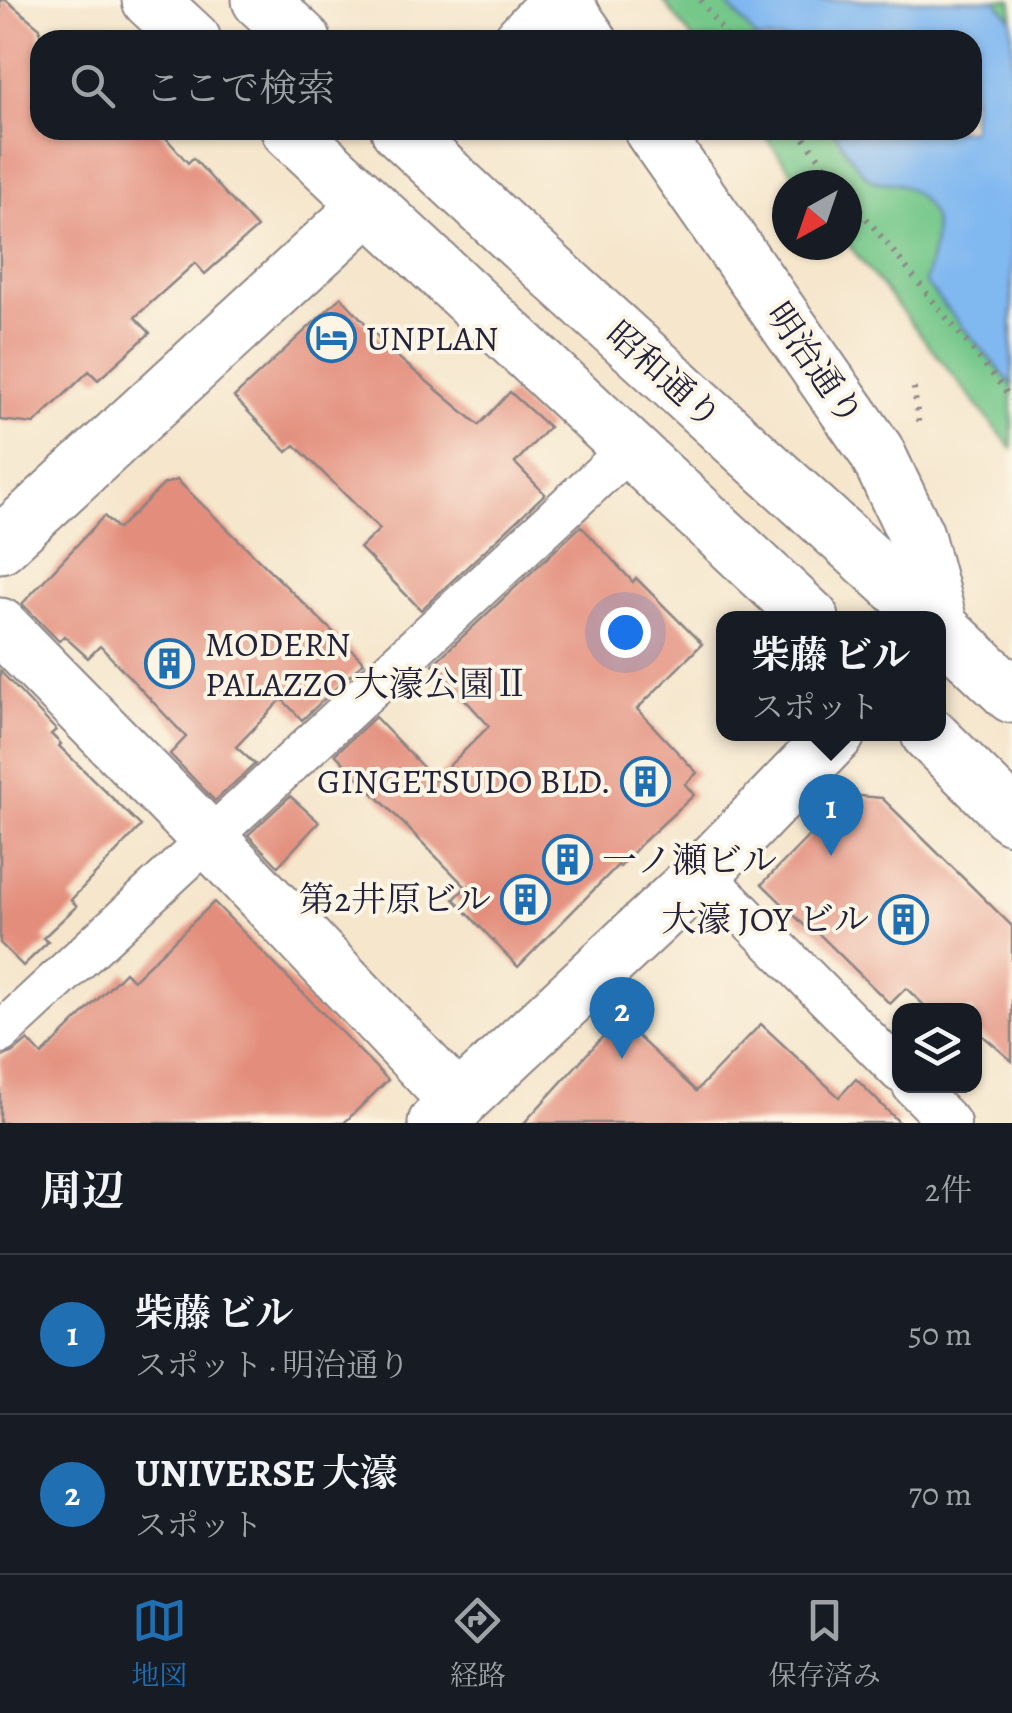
<!DOCTYPE html>
<html lang="ja">
<head>
<meta charset="utf-8">
<style>
	:root { --surface:#171b24; --page:#20242c; --text:#f1f3f6; --muted:#9ea1a6; --line:#363941; --accent:#1f6fb2 }
	body { margin:0; font-family:Alegreya,"Noto Serif JP",serif; background:var(--page); color:var(--text) }
	.controls { position:absolute; right:30px; bottom:30px; display:grid; overflow:hidden; border-radius:20px; box-shadow:0 2px 8px #0004 }
	.controls button { width:90px; height:90px; display:grid; place-items:center; padding:0; border:0; border-bottom:2px solid var(--line); background:var(--surface); color:var(--text); font:50px sans-serif }
	.compass { position:absolute; left:772px; top:170px; width:90px; height:90px; border-radius:50%; background:var(--surface); box-shadow:0 2px 8px #0004; rotate:220deg }
	.you { position:absolute; left:625px; top:632px; width:35px; height:35px; margin:-25px; border:8px solid #fff; border-radius:50%; background:#1a73e8; box-shadow:0 0 0 15px #1a73e833 }
	.badge { display:grid; place-items:center; width:65px; height:65px; border-radius:50%; background:var(--accent); color:#fff; font-size:32px; font-weight:700 }
	.pin { position:absolute; translate:-50% -82px; filter:drop-shadow(0 2px 5px #0008) }
	.pin::after { content:''; position:absolute; top:52px; width:35px; height:30px; background:inherit; clip-path:polygon(0 0,100% 0,50% 100%) }
	.popup { position:absolute; left:716px; top:611px; width:230px; height:130px; box-sizing:border-box; display:grid; place-content:center; border-radius:20px; background:var(--surface); filter:drop-shadow(0 2px 8px #0005); font-size:32px; white-space:nowrap; color:var(--muted) }
	.popup b { font-size:38px; color:var(--text) }
	.popup::after { content:''; position:absolute; left:50%; top:100%; margin-left:-20px; border:20px solid transparent; border-top-color:var(--surface) }
	.list { margin:0; padding:0; list-style:none }
	h2 { display:flex; justify-content:space-between; align-items:center; height:130px; margin:0; padding:0 40px; font-size:42px }
	h2 small { font-size:32px; font-weight:400; color:var(--muted) }
	.list li { display:grid; grid-template-columns:65px 1fr auto; gap:30px; align-items:center; box-sizing:border-box; height:160px; padding:0 40px; border-top:2px solid var(--line) }
	.list b { display:block; font-size:38px; white-space:nowrap }
	.list p { margin:0; font-size:32px; white-space:nowrap; color:var(--muted) }
	.list em { font-size:32px; font-style:normal; color:var(--muted) }
	.icon { flex:none; width:55px; height:55px; fill:none; stroke:currentColor; stroke-width:2; stroke-linecap:round; stroke-linejoin:round }
	.map { position:relative; flex:none; width:1012px; height:1123px; overflow:hidden }
	.search { position:absolute; background:var(--surface); box-shadow:0 2px 8px #0004; left:30px; right:30px; top:30px; height:110px; display:flex; align-items:center; gap:25px; box-sizing:border-box; padding:0 35px; border-radius:30px; color:var(--muted); font-size:38px }
	.sheet { height:450px; background:var(--surface) }
	nav { display:flex; justify-content:space-around; align-items:center; box-sizing:border-box; height:140px; border-top:2px solid var(--line); background:var(--surface); font-size:28px; color:var(--muted) }
	nav a { display:grid; justify-items:center; gap:5px }
	nav .on { color:var(--accent) }
	.map>svg:first-child { display:block }
	.green { fill:#74c78a; stroke:#4b7462; stroke-width:2.5 }
	.water { fill:#80b8f0; stroke:#516d96; stroke-width:2.5 }
	.building { fill:#e38d7c }
	.lines { fill:none; stroke-linecap:round; stroke-linejoin:round }
	.street-casing { stroke:#8c8484; stroke-width:44 }
	.secondary-casing { stroke:#8c8484; stroke-width:59 }
	.path { stroke:#8c8484; stroke-width:6; stroke-dasharray:2.5 8; stroke-linecap:butt }
	.street { stroke:#fff; stroke-width:40 }
	.secondary { stroke:#fff; stroke-width:55 }
	.labels { text-anchor:middle; dominant-baseline:central; stroke-width:8; stroke-linejoin:round; paint-order:stroke }
	.poi-label { font-size:35px; fill:#22223b; stroke:#fcf5e5; text-anchor:start }
	.street-label { font-size:35px; fill:#22223b; stroke:#fcf5e5 }
</style>
</head>
<body>
<div class="map">
<svg width="1012" height="1123" viewBox="0 0 1012 1123">
	<rect width="100%" height="100%" fill="#fcf5e5"/>
	<filter id="ink" filterUnits="userSpaceOnUse"><feTurbulence type="fractalNoise" baseFrequency=".01" numOctaves="2"/><feDisplacementMap in="SourceGraphic" scale="20" xChannelSelector="R" yChannelSelector="G"/><feConvolveMatrix kernelMatrix="1 2 1 2 8 2 1 2 1" color-interpolation-filters="sRGB"/></filter>
	<filter id="wash" filterUnits="userSpaceOnUse"><feTurbulence type="fractalNoise" baseFrequency=".0048" numOctaves="4" result="noise"/><feDisplacementMap in="SourceGraphic" scale="40" xChannelSelector="R" yChannelSelector="G"/><feGaussianBlur stdDeviation="2.25" result="paint"/><feColorMatrix in="noise" values="0 0 0 0 0 0 0 0 0 0 0 0 0 0 0 0 0 1.4 0 .05"/><feComposite in="paint" operator="in"/></filter>
	<g filter="url(#wash)">
		<rect width="100%" height="100%" fill="#f5e6cc"/>
		<path class="green" d="M663,0h349v449l-165,-206v-58h-45l-42,-55h212v-90h-279z"/>
		<path class="water" d="M724,0h271l17,19v366l-87,-102c9,-40 23,-73 -22,-97 -9,-5 -22,-2 -31,-6 -14,-8 -30,-37 -39,-50h139v-90h-214z"/>
		<g id="blocks">
			<path class="building" d="M0,0h6l34,28v102h119l29,33 5,-5 64,70 -52,46 -10,-11 -60,54 15,16 -52,47 -9,-9 -55,53 -34,-4z
				M341,297l52,56 86,72 31,-33 39,35 -34,36 30,31 -124,116 -61,-62 20,-19 -85,-84 -8,7 -53,-55z
				M177,480l187,182 -62,58 -20,-21 -46,48 19,17 -40,37 -45,-47 16,-17 -86,-91 -12,12 -24,-22 -5,5 -37,-37 82,-88 14,13 46,-45z
				M581,526l52,56 3,-4 66,66 -65,65 60,64 -12,11 9,11 -52,48 -22,24 -2,-2 -100,102 -64,-68 12,-12 -131,-133 40,-37 60,63 54,-54 -56,-62z
				M0,671l56,59 -5,4 10,10 -2,2 82,80 -70,74 6,6 -34,32 5,4 -25,24 -23,-23z
				M849,795l33,3 130,128v135l-38,-33v-18h-45l-23,-22 -16,16 -82,-81 -3,3 -43,-42z
				M290,796l29,26 -41,44 -30,-31z
				M214,902l174,178 -44,43h-344v-65l15,-7 13,-11 14,15 83,-83 8,8z
				M619,1019l77,72 65,-67 78,73 17,-18 44,44h-376z"/>
		</g>
	</g>
	<g filter="url(#ink)">
		<use href="#blocks" fill-opacity="0" stroke="#8c8484" stroke-width="2.5"/>
		<g class="lines">
			<defs>
				<path id="street" d="M703,873l197,199
					M0,1033l630,-585
					M913,1086l37,37"/>
				<path id="secondary" d="M150,0l43,40
					M260,0l43,40
					M561,0l28,40
					M522,40l38,-40
					M289,130l522,488
					M399,130l106,99 427,389
					M652,130l224,321 40,84 22,83
					M0,545l369,-340
					M938,625l74,70
					M0,626l209,213 250,264
					M929,734l83,82
					M436,1123l267,-250 134,-139"/>
			</defs>
			<use href="#street" class="street-casing"/>
			<use href="#secondary" class="secondary-casing"/>
			<path class="path" d="M701,0l28,40
				M798,130l42,55
				M814,185l17,-12
				M847,194l165,205
				M914,388l5,39"/>
			<use href="#street" class="street"/>
			<use href="#secondary" class="secondary"/>
		</g>
	</g>
	<defs>
		<symbol id="hotel-ring" viewBox="-11 -11 22 22"><circle r="9.5" fill="#fcf5e5" stroke="#1f6fb2" stroke-width="1.5"/><path d="M-6-4.5h1.5V1H6V5H4.5V3h-9V5H-6ZM-4 0a1.8 1.8 0 1 1 3.6 0ZM.5 0V-2.5h3Q6-2.5 6 0Z" fill="#1f6fb2"/></symbol>
		<symbol id="building-ring" viewBox="-11 -11 22 22"><circle r="9.5" fill="#fcf5e5" stroke="#1f6fb2" stroke-width="1.5"/><path d="M-4-6H4V6H1V3H-1V6H-4ZM-2.5-4.3h1.7v1.8h-1.7ZM.8-4.3h1.7v1.8H.8ZM-2.5-1h1.7V.8h-1.7ZM.8-1h1.7V.8H.8Z" fill="#1f6fb2"/></symbol>
	</defs>
	<g fill-rule="evenodd">
		<use href="#hotel-ring" x="304" y="310" width="55" height="55"/>
		<use href="#building-ring" x="142" y="636" width="55" height="55"/>
		<use href="#building-ring" x="618" y="754" width="55" height="55"/>
		<use href="#building-ring" x="540" y="832" width="55" height="55"/>
		<use href="#building-ring" x="498" y="872" width="55" height="55"/>
		<use href="#building-ring" x="876" y="892" width="55" height="55"/>
	</g>
	<g class="labels">
		<g class="poi-label">
			<text x="366" y="338">UNPLAN</text>
			<text x="205" y="644">MODERN<tspan x="205" dy="40">PALAZZO 大濠公園Ⅱ</tspan></text>
			<text x="611" y="781" text-anchor="end">GINGETSUDO BLD.</text>
			<text x="602" y="860">一ノ瀬ビル</text>
			<text x="491" y="899" text-anchor="end">第2井原ビル</text>
			<text x="869" y="919" text-anchor="end">大濠 JOY ビル</text>
		</g>
		<g class="street-label">
			<text transform="translate(815 364) rotate(55)">明治通り</text>
			<text transform="translate(664 375) rotate(42)">昭和通り</text>
		</g>
	</g>
</svg>
<div class="controls">
<button><svg class="icon" aria-label="layers" viewBox="0 0 24 24"><path d="M12 4l9 5-9 5-9-5zM3 14l9 5 9-5"/></svg></button>
</div>
<svg class="compass" viewBox="-18 -18 36 36"><path d="M0-13l5 13h-10z" fill="#e53935"/><path d="M0 13l5-13h-10z" fill="#9ea1a6"/></svg>
<div class="you"></div>
<div class="pin badge" style="left:831px;top:856px">1</div>
<div class="popup"><b>柴藤 ビル</b>スポット</div>
<div class="pin badge" style="left:622px;top:1059px">2</div>
<div class="search"><svg class="icon" aria-label="search" viewBox="0 0 24 24"><circle cx="10" cy="10" r="6"/><path d="M15 15l6 6"/></svg>ここで検索</div>
</div>
<section class="sheet">
<h2>周辺<small>2件</small></h2>
<ul class="list">
<li><span class="badge">1</span><div><b>柴藤 ビル</b><p>スポット · 明治通り</p></div><em>50 m</em></li>
<li><span class="badge">2</span><div><b>UNIVERSE 大濠</b><p>スポット</p></div><em>70 m</em></li>
</ul>
</section>
<nav>
<a class="on"><svg class="icon" aria-label="map" viewBox="0 0 24 24"><path d="M3 6l6-2 6 2 6-2v14l-6 2-6-2-6 2zM9 4v14M15 6v14"/></svg>地図</a>
<a><svg class="icon" aria-label="directions" viewBox="0 0 24 24"><path d="M12 3l9 9-9 9-9-9zM9 14v-3h6M13 9l2 2-2 2"/></svg>経路</a>
<a><svg class="icon" aria-label="saved" viewBox="0 0 24 24"><path d="M7 4h10v16l-5-4-5 4z"/></svg>保存済み</a>
</nav>
</body>
</html>
